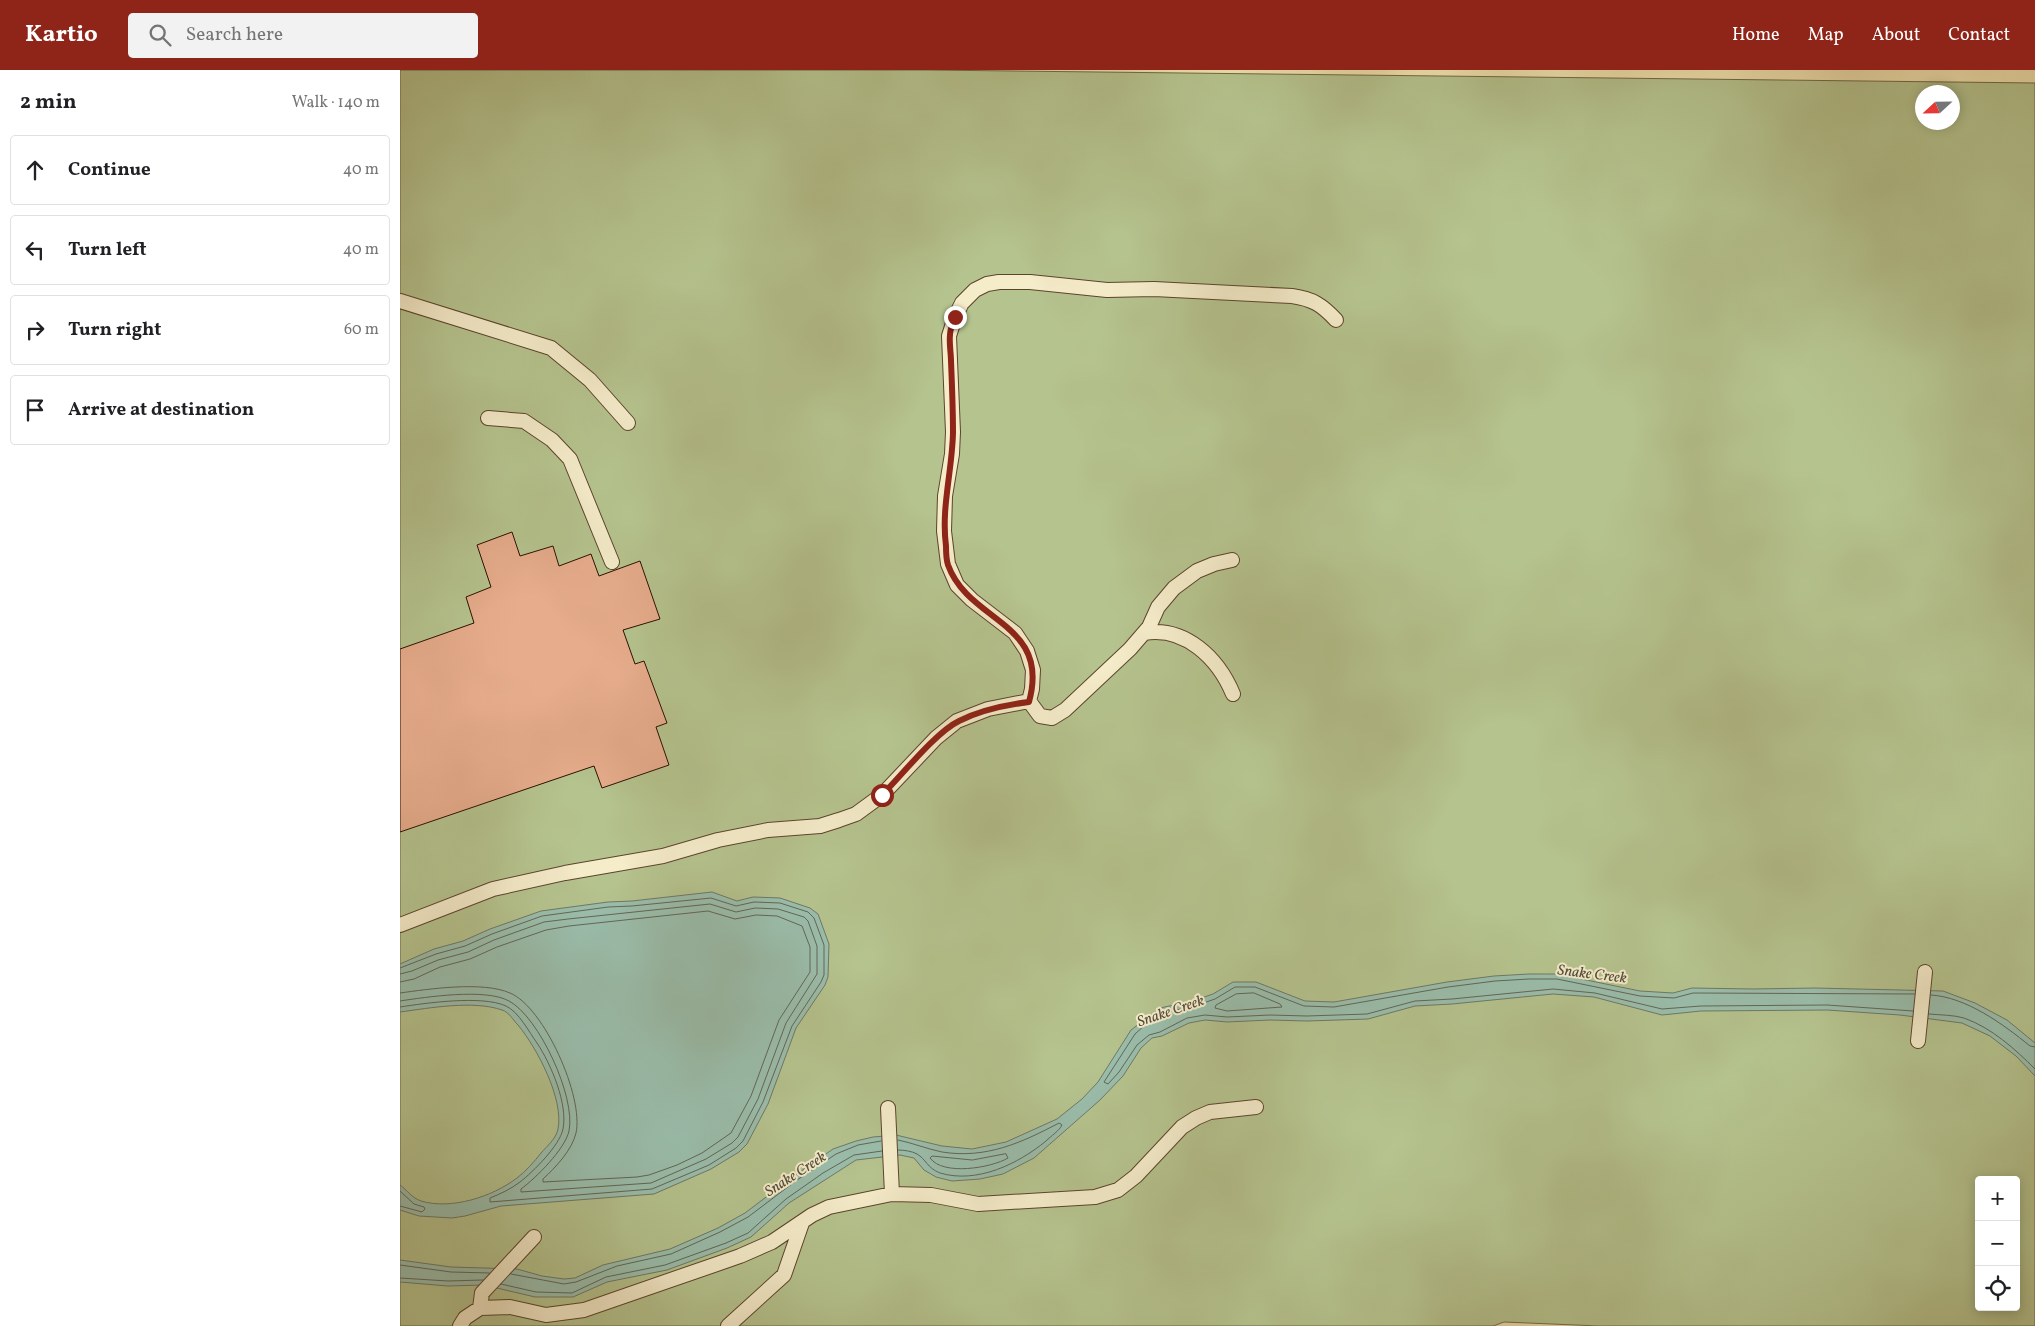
<!DOCTYPE html>
<html lang="en">
<head>
<meta charset="utf-8">
<style>
	:root { --surface:#fff; --page:#f2f2f2; --text:#202124; --muted:#757577; --line:#e0e0e0; --accent:#8f2418 }
	body { margin:0; font-family:Vollkorn,serif; background:var(--page); color:var(--text) }
	.controls { position:absolute; right:15px; bottom:15px; display:grid; overflow:hidden; border-radius:5px; box-shadow:0 2px 12px #0003 }
	.controls button { width:45px; height:45px; display:grid; place-items:center; padding:0; border:0; border-bottom:1px solid var(--line); background:var(--surface); color:var(--text); font:25px sans-serif }
	.compass { position:absolute; left:1515px; top:15px; width:45px; height:45px; border-radius:50%; background:var(--surface); box-shadow:0 2px 12px #0003; rotate:248deg }
	.stop { position:absolute; width:15px; height:15px; margin:-11px; border:4px solid #8f2418; border-radius:50%; background:#fff }
	.stop.end { background:#8f2418; border-color:#fff; box-shadow:0 1px 5px #0008 }
	.list { margin:0; padding:0; list-style:none }
	h2 { display:flex; justify-content:space-between; align-items:center; height:65px; margin:0; padding:0 20px; font-size:21px }
	h2 small { font-size:16px; font-weight:400; color:var(--muted) }
	.list li { display:grid; grid-template-columns:32px 1fr auto; gap:15px; align-items:center; box-sizing:border-box; height:70px; margin:0 10px 10px; padding:0 10px; border:1px solid var(--line); border-radius:5px }
	.list b { display:block; font-size:19px; white-space:nowrap }
	.list em { font-size:16px; font-style:normal; color:var(--muted) }
	.icon { flex:none; width:28px; height:28px; fill:none; stroke:currentColor; stroke-width:2; stroke-linecap:round; stroke-linejoin:round }
	.map { position:relative; flex:none; width:1635px; height:1256px; overflow:hidden }
	header { display:flex; align-items:center; gap:30px; box-sizing:border-box; height:70px; padding:0 25px; background:var(--accent); color:#fff }
	header strong { font-size:24px }
	nav { display:flex; gap:28px; margin-inline-start:auto; font-size:18px }
	.search { width:350px; height:45px; background:var(--page); display:flex; align-items:center; gap:12px; box-sizing:border-box; padding:0 18px; border-radius:5px; color:var(--muted); font-size:19px }
	main { display:flex }
	aside { flex:1; background:var(--surface) }
	.map>svg:first-child { display:block }
	.green { fill:#b5c38e; stroke:#706947; fill-rule:evenodd }
	.water { fill:#9abeac; stroke:#6e7867 }
	.lines { fill:none; stroke-linecap:round; stroke-linejoin:round }
	.shore { stroke:#626656; stroke-width:1 }
	.building { fill:#e6ac8c; stroke:#2b0f00 }
	.service-casing { stroke:#5c442c; stroke-width:16 }
	.service { stroke:#f5ecca; stroke-width:14 }
	.route { stroke:#8f2418; stroke-width:6 }
	.labels { text-anchor:middle; dominant-baseline:central; stroke-width:4; stroke-linejoin:round; paint-order:stroke }
	.water-label { font-size:15px; font-style:italic; fill:#524c3c; stroke:#f5ecca }
</style>
</head>
<body>
<header>
<strong>Kartio</strong>
<div class="search"><svg class="icon" aria-label="search" viewBox="0 0 24 24"><circle cx="10" cy="10" r="6"/><path d="M15 15l6 6"/></svg>Search here</div>
<nav><a>Home</a><a>Map</a><a>About</a><a>Contact</a></nav>
</header>
<main>
<aside>
<h2>2 min<small>Walk · 140 m</small></h2>
<ul class="list">
<li><svg class="icon" aria-label="ahead" viewBox="0 0 24 24"><path d="M12 20V5M6 11l6-6 6 6"/></svg><div><b>Continue</b></div><em>40 m</em></li>
<li><svg class="icon" aria-label="left" viewBox="0 0 24 24"><path d="M17 20v-9H6M10 6l-5 5 5 5"/></svg><div><b>Turn left</b></div><em>40 m</em></li>
<li><svg class="icon" aria-label="right" viewBox="0 0 24 24"><path d="M7 20v-9h11M14 6l5 5-5 5"/></svg><div><b>Turn right</b></div><em>60 m</em></li>
<li><svg class="icon" aria-label="arrive" viewBox="0 0 24 24"><path d="M6 21V4h12l-3 4 3 4H6"/></svg><div><b>Arrive at destination</b></div></li>
</ul>
</aside>
<div class="map">
<svg width="1635" height="1256" viewBox="0 0 1635 1256">
	<rect width="100%" height="100%" fill="#efe1ae"/>
	<filter id="stains"><feTurbulence type="fractalNoise" baseFrequency=".004" numOctaves="4"/><feColorMatrix values="0 0 0 0 .2 0 0 0 0 .09 0 0 0 0 .02 0 0 0 .5 -.17"/></filter>
	<radialGradient id="worn" r=".72"><stop offset=".6" stop-color="#630" stop-opacity="0"/><stop offset="1" stop-color="#630" stop-opacity=".3"/></radialGradient>
	<path class="green" d="M0,0h527l1108,13v1243h-436l-95,-4 -11,4h-1093zM1522,22h30v30h-30zM1579,1110h37v127h-37z"/>
	<path class="water" d="M312,822l25,9 16,-4 27,1 30,10 8,6 11,30 -1,33 -3,8 -29,43 -28,76 -21,40 -8,8 -28,17 -57,25 -153,12 -36,10 -13,2 -33,-2 -19,-6v-25c7,5 12,13 21,16 30,9 71,-4 96,-23 9,-7 17,-16 24,-25 6,-7 15,-14 17,-24 6,-30 -21,-81 -40,-104 -5,-5 -9,-13 -16,-15 -29,-10 -72,-2 -102,2v-48l34,-15 29,-8 27,-12 51,-18 67,-9 24,-1z
		M1129,904h28l83,17 33,2 19,-5 61,1 62,-1 128,3 32,12 32,17 28,23v33l-19,-20 -26,-20 -28,-13 -62,-8 -73,-5 -126,1 -39,4 -68,-18 -41,-3 -101,10 -37,2 -47,13 -61,2 -37,-1 -43,2 -22,-2 -16,3 -27,13 -10,2 -11,10 -18,28 -23,24 -66,58 -31,16 -23,5 -28,2 -16,-4 -12,-7 -10,-12 -14,-3 -44,5 -67,43 -38,34 -24,11 -60,22 -60,12 -34,15h-38l-51,-12 -36,1 -48,-4v-22l51,7 66,2 25,7 22,3 11,-1 28,-13 67,-16 48,-21 27,-15 49,-37 39,-27 23,-8 17,-4 23,-2 46,11 30,3 34,-7 51,-23 25,-20 16,-17 33,-52 29,-22 33,-7 20,-7 20,-12h23l49,19 29,1 113,-20 47,-6z"/>
	<g class="lines">
		<path class="shore" d="M0,898l36,-14 29,-8 27,-12 50,-18 66,-9 24,-1 79,-8 25,8 18,-4 26,1 28,9 6,6 10,27v30l-3,7 -29,44 -29,76 -20,39 -7,7 -27,17 -57,24 -162,13v-4c10,-4 21,-9 30,-16 13,-10 40,-37 43,-53 5,-25 -12,-65 -26,-86 -8,-11 -18,-31 -31,-37 -24,-11 -80,-3 -106,1
			M0,904l12,-3 26,-11 30,-8 26,-12 50,-18 24,-3 142,-15 26,8 19,-4 23,1 26,8 4,4 9,25v28l-31,49 -28,76 -20,38 -6,6 -26,16 -55,24 -130,9v-3c15,-11 44,-40 48,-58 7,-34 -30,-114 -60,-130 -23,-13 -83,-4 -109,0
			M0,912l14,-3 26,-12 30,-8 27,-12 49,-17 23,-4 139,-15 27,8 21,-4 21,1 25,10 8,21v25l-31,48 -28,76 -20,37 -29,20 -25,12 -28,10 -12,2 -94,5v-3c13,-12 29,-29 33,-46 8,-36 -32,-126 -66,-140 -27,-12 -81,-4 -110,0
			M854,923l26,11 2,3 -55,4 -12,-3 1,-3 20,-11z
			M1531,925c35,2 72,29 99,51l5,1
			M1513,941l-86,-6 -126,1 -39,3 -67,-16 -42,-4 -101,10 -37,2 -48,13 -60,2 -37,-1 -43,2 -22,-2 -18,3 -27,14 -11,3 -12,10 -18,27 -11,12 -4,-2 31,-48 9,-8 18,-13 33,-7 20,-7 20,-12h20l49,19 30,1 114,-20 47,-6 34,-2h28l83,17 34,2 19,-5 222,1
			M1529,944c11,1 25,1 35,4 28,10 51,31 71,51
			M498,1070c15,3 29,9 44,12 44,7 79,-9 117,-29l3,2c-3,6 -11,11 -16,16 -28,23 -69,43 -106,32 -13,-5 -14,-14 -23,-19 -5,-3 -14,-4 -19,-4
			M606,1084l2,4c-17,10 -65,18 -78,0l2,-2 40,4z
			M0,1121l14,13 10,3 1,2 -3,3 -22,-6
			M0,1195l51,7 38,1
			M111,1204l53,10 12,-2 41,-16 54,-12 49,-22 28,-15 49,-37 39,-26 22,-9 23,-4
			M0,1208l48,3 35,-1
			M101,1214l35,8 36,1 34,-16 59,-12 61,-22 22,-10 38,-34 37,-26 31,-18 28,-4"/>
	</g>
	<path class="building" d="M112,462l8,24 33,-10 6,20 32,-12 8,22 41,-15 20,58 -37,11 12,34 9,-3 23,62 -11,4 13,38 -67,23 -8,-22 -194,66v-183l74,-26 -8,-26 25,-10 -14,-42z"/>
	<g class="lines">
		<defs>
			<path id="service" d="M0,231l151,47 39,32 38,43
				M88,348l36,3 28,19 18,19 42,103
				M744,563c41,-7 74,25 89,61
				M629,631l3,-12 1,-19 -6,-19 -12,-18 -43,-33 -15,-15 -9,-21 -4,-33 1,-35 7,-42 1,-22 -4,-96 6,-19 7,-14 13,-13 12,-6 12,-2h31l77,8 47,-1 138,7c21,3 30,9 44,24
				M0,855l93,-36 72,-16 98,-17 55,-16 50,-10 52,-4 19,-6 17,-6 26,-19 54,-57 21,-17 31,-12 41,-8 11,15 12,2 13,-8 65,-61 19,-22 9,-20 16,-19 23,-17 17,-7 18,-4
				M1518,971l7,-69
				M488,1038l4,86
				M80,1238l2,-15 52,-56
				M60,1256l5,-8 15,-10 30,-1 36,8 38,-5 156,-54 32,-14 40,-27 17,-8 63,-13 39,1 47,9 117,-7 23,-7 18,-14 46,-49 14,-9 14,-6 46,-5
				M328,1256l56,-51 18,-52"/>
		</defs>
		<use href="#service" class="service-casing"/>
		<use href="#service" class="service"/>
	</g>
	<g class="lines">
		<path class="route" d="M482,725c19,-19 54,-63 77,-74 22,-11 46,-16 70,-19 22,-80 -60,-79 -81,-137 -2,-6 -2,-13 -2,-19 -5,-38 6,-74 7,-113 0,-23 -1,-48 -2,-72 0,-8 -2,-18 -1,-26 0,-6 3,-12 5,-18"/>
	</g>
	<g class="labels">
		<g class="water-label">
			<text transform="translate(1192 905) rotate(7)">Snake Creek</text>
			<text transform="translate(771 942) rotate(-19)">Snake Creek</text>
			<text transform="translate(396 1105) rotate(-33)">Snake Creek</text>
		</g>
	</g>
	<rect width="100%" height="100%" filter="url(#stains)"/>
	<rect width="100%" height="100%" fill="url(#worn)"/>
</svg>
<div class="controls">
<button>+</button>
<button>−</button>
<button><svg class="icon" aria-label="locate" viewBox="0 0 24 24"><circle cx="12" cy="12" r="6"/><path d="M12 2v4M12 18v4M2 12h4M18 12h4"/></svg></button>
</div>
<svg class="compass" viewBox="-18 -18 36 36"><path d="M0-13l5 13h-10z" fill="#e53935"/><path d="M0 13l5-13h-10z" fill="#757577"/></svg>
<div class="stop" style="left:482px;top:725px"></div>
<div class="stop end" style="left:555px;top:247px"></div>
</div>
</main>
</body>
</html>
